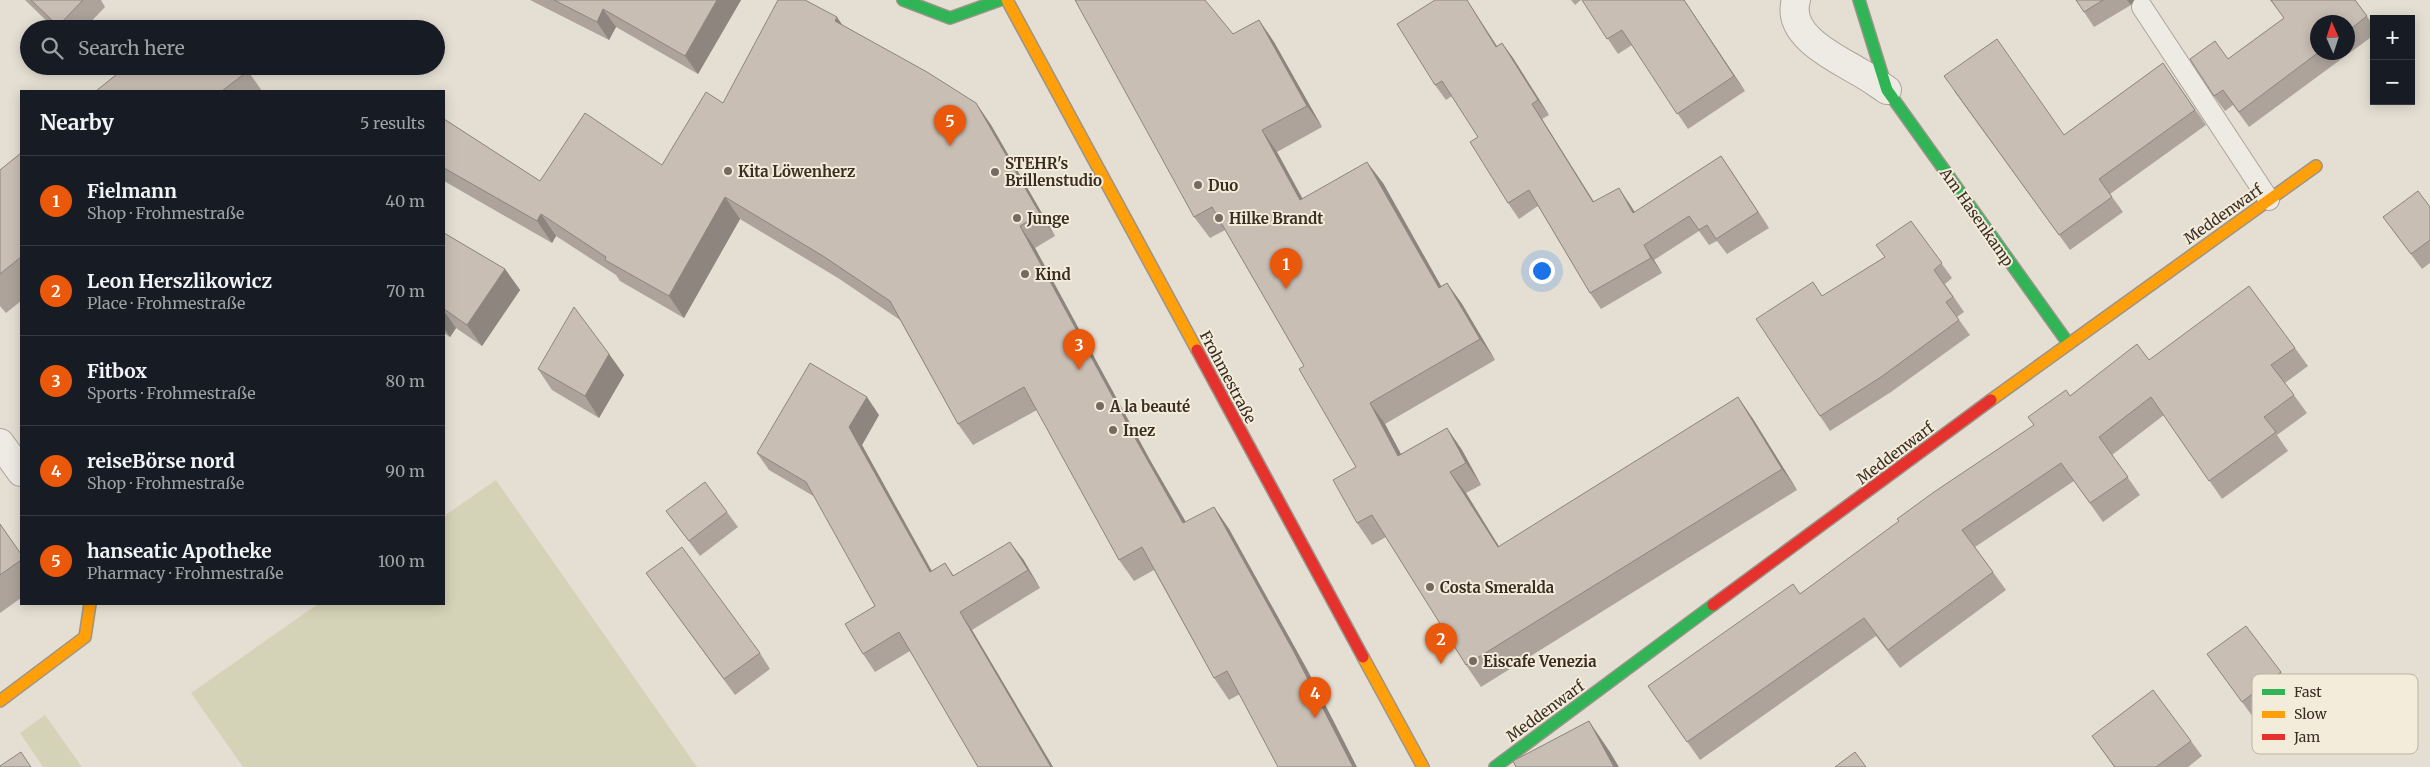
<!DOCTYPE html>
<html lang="en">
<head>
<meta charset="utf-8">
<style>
	:root { --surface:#171b24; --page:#20242c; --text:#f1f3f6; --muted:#9ea1a6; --line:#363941; --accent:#ea580c }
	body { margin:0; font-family:Merriweather,serif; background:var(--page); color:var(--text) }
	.controls { position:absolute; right:15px; top:15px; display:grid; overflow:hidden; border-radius:0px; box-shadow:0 2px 12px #0003 }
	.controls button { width:45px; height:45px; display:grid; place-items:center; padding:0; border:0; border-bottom:1px solid var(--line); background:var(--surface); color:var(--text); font:25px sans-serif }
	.compass { position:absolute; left:2310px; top:15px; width:45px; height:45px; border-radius:50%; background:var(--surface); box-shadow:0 2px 12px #0003; rotate:357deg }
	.you { position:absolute; left:1541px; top:270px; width:18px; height:18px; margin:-12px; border:4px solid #fff; border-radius:50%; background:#1a73e8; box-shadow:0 0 0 8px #1a73e833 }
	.badge { display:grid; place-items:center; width:32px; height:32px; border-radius:50%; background:var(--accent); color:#fff; font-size:16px; font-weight:700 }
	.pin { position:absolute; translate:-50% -41px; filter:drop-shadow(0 1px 2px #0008) }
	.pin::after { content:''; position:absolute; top:26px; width:18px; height:15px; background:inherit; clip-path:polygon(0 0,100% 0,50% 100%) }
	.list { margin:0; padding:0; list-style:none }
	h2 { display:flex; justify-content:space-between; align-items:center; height:65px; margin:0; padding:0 20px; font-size:21px }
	h2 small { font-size:16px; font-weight:400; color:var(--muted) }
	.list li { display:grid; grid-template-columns:32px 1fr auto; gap:15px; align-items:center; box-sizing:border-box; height:90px; padding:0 20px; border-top:1px solid var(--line) }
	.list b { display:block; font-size:19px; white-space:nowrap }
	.list p { margin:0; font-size:16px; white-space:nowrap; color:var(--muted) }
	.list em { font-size:16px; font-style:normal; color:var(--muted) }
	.icon { flex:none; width:28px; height:28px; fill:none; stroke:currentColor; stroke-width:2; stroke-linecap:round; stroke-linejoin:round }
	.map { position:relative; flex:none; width:2430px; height:767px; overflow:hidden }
	.search { position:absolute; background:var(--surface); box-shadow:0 2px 12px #0003; left:20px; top:20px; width:425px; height:55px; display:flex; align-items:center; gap:12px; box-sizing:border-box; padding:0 18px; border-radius:28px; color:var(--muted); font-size:19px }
	.panel { position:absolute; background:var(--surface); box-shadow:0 2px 12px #0003; left:20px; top:90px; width:425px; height:515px; border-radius:0px }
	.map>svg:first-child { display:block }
	.green { fill:#d4d3b7 }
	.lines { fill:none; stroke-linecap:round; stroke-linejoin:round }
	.lane-casing { stroke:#aba49b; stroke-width:22 }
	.street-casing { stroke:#aba49b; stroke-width:30 }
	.fast-casing { stroke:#9a948b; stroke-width:14 }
	.slow-casing { stroke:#9a948b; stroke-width:14 }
	.jam-casing { stroke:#9a948b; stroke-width:14 }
	.lane { stroke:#eeeae4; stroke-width:20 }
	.street { stroke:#eeeae4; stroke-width:28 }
	.fast { stroke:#30b455; stroke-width:11 }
	.slow { stroke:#ff9f0a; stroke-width:11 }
	.jam { stroke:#e5322d; stroke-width:11 }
	.wall { fill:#ada39b; fill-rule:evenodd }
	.shaded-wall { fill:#8d857e }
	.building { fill:#c9beb4; stroke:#8d857e }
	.poi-dot { fill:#766b61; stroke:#f4ecdb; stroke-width:2 }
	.labels { text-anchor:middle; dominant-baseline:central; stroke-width:4; stroke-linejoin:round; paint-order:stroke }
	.poi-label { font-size:15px; font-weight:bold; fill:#3a2d23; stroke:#f4ecdb; text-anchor:start }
	.street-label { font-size:15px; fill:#3a2d23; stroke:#f4ecdb }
	.key { fill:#f4ecdb; stroke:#bcb3a4; stroke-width:1 }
	.key-label { font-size:14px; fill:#3a2d23 }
</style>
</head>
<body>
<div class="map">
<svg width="2430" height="767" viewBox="0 0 2430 767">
	<rect width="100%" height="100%" fill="#e5dfd3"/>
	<path class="green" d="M496,480l201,287h-454l-52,-74 127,-89h126v-88z
		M45,715l37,52h-39l-23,-34z"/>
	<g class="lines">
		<defs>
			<path id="lane" d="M2142,7l127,193"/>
			<path id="street" d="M1796,0c-11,36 42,59 65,73 9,5 17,11 26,17
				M0,443l21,29"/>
			<path id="fast" d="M903,0l47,18 50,-18
				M1859,0l28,90 181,253
				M1495,767l218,-162"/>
			<path id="slow" d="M1007,0l190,350
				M1991,400l325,-234
				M1363,657l60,110
				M0,701l85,-64 5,-33"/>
			<path id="jam" d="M1197,350l166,307
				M1713,605l278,-205"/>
		</defs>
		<use href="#lane" class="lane-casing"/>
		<use href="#street" class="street-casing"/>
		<use href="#fast" class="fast-casing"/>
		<use href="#slow" class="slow-casing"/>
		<use href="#jam" class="jam-casing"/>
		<use href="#lane" class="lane"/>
		<use href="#street" class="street"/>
		<use href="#fast" class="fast"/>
		<use href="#slow" class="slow"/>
		<use href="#jam" class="jam"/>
	</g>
	<path class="wall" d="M25,0h76l4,7 -21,22h-29z
		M530,0h211l-43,74 -82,-47 -7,13z
		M1435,0h32l30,46 5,-3 11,15 36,57 -7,4 52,83 35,1 6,9 86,-56 48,72 -42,26 -10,-13 -8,4 -10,-14 -45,29 8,13 -61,36 -11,-16 -52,-87 -19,13 -11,-16 -30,-66 -26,-41 -6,4 -11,-15z
		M1571,0h10l-6,5z
		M1582,0h102l61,91 -57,38 -56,-84 -14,9z
		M2076,0h58l-3,5 -37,22z
		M2270,0h85l19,26v9l-125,92 -16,-22 -8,6 -11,-15 14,-37 56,-41zM2348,22v30h-30z
		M1259,20l15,22 48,85 -45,25 26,47 80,-16 58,103 6,-3 15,21 33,56 -110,64 16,30 46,-26 15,22 19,35 -15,8 33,54 239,-150 15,22 44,71 -316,197 -15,-22 -80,-128 -14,8 -15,-22 -1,-56 -52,-101 -79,-136 -15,8 -16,-21 39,-183z
		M844,26l132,77 15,22 64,111 -20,12 115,212 36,62 28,-15 15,22 80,144 -69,21 -11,6 -15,-22 -60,-108 -20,11 -15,-21 -82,-150 -64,35 -15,-21 -58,-104 -62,-42 -98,-59 -56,99 -64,-37 -4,-6 -60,-39 -4,7 -108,-62v-62l96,62 122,-16 61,-62z
		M2163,63l43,62 -96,69 13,18 -53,38 -116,-159 110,44z
		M248,71l14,20h-166z
		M21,153v148l-15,12 -6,-7v-136z
		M2430,207v56l-8,6 -39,-52z
		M1911,221l41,57 -7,6 19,28 -7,5 13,18 -79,57 -61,39 -10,-15 3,-120 62,-39z
		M444,233l61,36 15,21 -38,56 -26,-18 -6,9 -6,-4z
		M2295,348l13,18 -23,17 22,30 -30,22 11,16 -66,48 -58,-84 -52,40 28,40 -37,27 -29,-41 -99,66 31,43 -106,78 -24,-32 -176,124 -52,-74 152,-92 234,-169 36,-29 79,-36z
		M609,354l15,21 -25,43 -47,-28 -14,-21z
		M879,415l-17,30 70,126 13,-8 9,13 69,-17 17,29 -68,42 81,137h-75l-68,-116 -35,21 -12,-18 12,-48 -60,-109 -46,-27 -12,-17z
		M666,511l61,1 11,15 -38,29z
		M0,524l21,30v44l-21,15z
		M646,573l114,80 10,16 -35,26z
		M2207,654l74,18 11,16 -39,29z
		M2092,736l99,5 11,15 -14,11h-74z"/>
	<path class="shaded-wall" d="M717,0h24l-43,74 -13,-18z
		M1467,0l40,62 -11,-15z
		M1684,0l5,7 56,84 -11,-15z
		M2127,0h7l-3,5z
		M603,9l13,18 -7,13 -12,-18z
		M837,17l15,22 -17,-18z
		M1259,20l15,22 48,85 -15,-21z
		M1502,43l11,15 36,57 -11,-15z
		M976,103l15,22 64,111 -15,-22z
		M1532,104l10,15 62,99 -11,-16z
		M1262,130l15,22 38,70 -15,-22z
		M1721,156l11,16 37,56 -11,-16z
		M1367,162l16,21 71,126 -15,-21z
		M1619,188l10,15 15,25 -11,-15z
		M725,197l15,22 -56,99 -15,-22z
		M541,214l15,22 -4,7 -15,-22z
		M1020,226l15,22 115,212 49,85 -16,-22 -48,-85z
		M1644,245l10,15 8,13 -11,-15z
		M505,269l15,21 -38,56 -15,-21z
		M1447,283l15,21 33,56 -15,-21z
		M444,311l12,17 -6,9 -6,-9z
		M609,354l15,21 -25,43 -14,-22z
		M867,397l12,18 -17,30 80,145 -12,-18 -81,-145z
		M1738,397l15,22 44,71 -15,-21z
		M1370,403l15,21 28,53 -15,-21z
		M1447,428l15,22 19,35 -15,-22z
		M1450,472l16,21 47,76 -15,-22z
		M1214,507l15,22 80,144 48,94h-4z
		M1010,542l13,17 17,29 -12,-18z
		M960,612l12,18 81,137h-2z
		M1589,721l21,31 9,15h-5z"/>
	<path class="building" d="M31,0h52l-25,26z
		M554,0h163l-32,56 -82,-47 -6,13z
		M778,0h27l32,17 -2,4 92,51 49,31 64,111 -20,12 115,212 48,85 31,-16 80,145 59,115h-75l-51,-96 -13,7 -72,-131 -23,13 -95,-173 -66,37 -68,-123 -67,-45 -98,-59 -56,99 -64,-36 1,-3 -65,-43 -4,7 -93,-53v-49l96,62 45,-68 77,52 44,-73 17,11z
		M1075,0h130l28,34 26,-14 48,86 -45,24 38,70 67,-38 72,126 8,-5 33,56 -110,64 28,53 49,-28 19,35 -16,9 48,75 240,-150 44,72 -316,196 -94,-150 -15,8 -24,-43 23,-13 -57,-98 5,-3 -92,-159 -18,10z
		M1435,0h32l29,47 6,-4 36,57 -6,4 61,98 26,-14 14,25 88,-57 37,56 -42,27 -9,-14 -8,5 -10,-14 -45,29 7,13 -61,35 -61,-103 -21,13 -38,-61 8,-5 -36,-56 -7,4 -38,-61z
		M1582,0h102l50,76 -57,38 -55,-84 -15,9z
		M2076,0h27l-19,12z
		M2271,0h84l12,16 -19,15v-9h-30v30h1l-80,60 -16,-22 -9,6 -24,-37 25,-18 13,18 56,-41z
		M176,26l5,3h-9z
		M1997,39l67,96 99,-72 32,47 -96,69 13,18 -53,38 -115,-159z
		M127,66h114l7,5 -26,20h-126z
		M21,153v104l-21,17v-104z
		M2418,191l12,16v33l-19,14 -28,-37z
		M1911,221l31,42 -8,7 19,27 -7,5 13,18 -78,57 -61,39 -64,-97 57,-37 9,14 63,-39 -9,-12z
		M444,233l61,36 -38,56 -23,-16z
		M2249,286l46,62 -24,17 23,30 -30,22 12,15 -67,49 -58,-84 -52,40 29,40 -38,26 -29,-40 -99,67 31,42 -105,78 -24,-32 -177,124 -39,-56 145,-102 7,10 99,-73 -2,-2 37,-27 100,-67 -6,-8 38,-27 4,6 67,-52 12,16z
		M574,307l35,47 -24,42 -47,-27z
		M810,363l57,34 -18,30 81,145 15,-9 8,13 57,-34 18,28 -68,42 91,155h-73l-79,-135 -36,22 -18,-30 30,-18 -69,-124 -49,-29z
		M705,482l22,30 -38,29 -23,-30z
		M0,524l21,30v6l-21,15z
		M682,547l78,106 -36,26 -78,-106z
		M2246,626l35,46 -39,30 -35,-48z
		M2153,690l38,51 -35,26h-41l-23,-31z
		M1589,721l25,46h-98l-3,-6z
		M21,752l10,15h-31v-1z
		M1855,752l11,15h-31z"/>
	<g class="poi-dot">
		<circle cx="728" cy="171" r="5"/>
		<circle cx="995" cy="172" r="5"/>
		<circle cx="1198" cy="185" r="5"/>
		<circle cx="1017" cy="218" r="5"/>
		<circle cx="1219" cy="218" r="5"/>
		<circle cx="1025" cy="274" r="5"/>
		<circle cx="1100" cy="406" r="5"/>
		<circle cx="1113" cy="430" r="5"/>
		<circle cx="1430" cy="587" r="5"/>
		<circle cx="1473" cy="661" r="5"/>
	</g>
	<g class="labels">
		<g class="poi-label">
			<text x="1005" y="163">STEHR's<tspan x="1005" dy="17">Brillenstudio</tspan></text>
			<text x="738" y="171">Kita Löwenherz</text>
			<text x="1208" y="185">Duo</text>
			<text x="1027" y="218">Junge</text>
			<text x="1229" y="218">Hilke Brandt</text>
			<text x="1035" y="274">Kind</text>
			<text x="1110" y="406">A la beauté</text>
			<text x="1123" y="430">Inez</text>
			<text x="1440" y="587">Costa Smeralda</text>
			<text x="1483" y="661">Eiscafe Venezia</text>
		</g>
		<g class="street-label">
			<text transform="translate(2223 214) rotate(-35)">Meddenwarf</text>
			<text transform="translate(1977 217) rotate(55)">Am Hasenkamp</text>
			<text transform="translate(1228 377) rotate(62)">Frohmestraße</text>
			<text transform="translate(1895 453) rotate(-37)">Meddenwarf</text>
			<text transform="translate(1545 711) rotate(-36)">Meddenwarf</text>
		</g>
	</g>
	<rect x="2252" y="674" width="166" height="80" rx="8" class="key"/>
	<rect x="2262" y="689" width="23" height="6" fill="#30b455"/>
	<rect x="2262" y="711" width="23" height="7" fill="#ff9f0a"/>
	<rect x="2262" y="734" width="23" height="6" fill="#e5322d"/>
	<g class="key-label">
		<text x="2294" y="697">Fast</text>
		<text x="2294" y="719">Slow</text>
		<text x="2294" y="742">Jam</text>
	</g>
</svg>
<div class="controls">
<button>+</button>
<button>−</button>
</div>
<svg class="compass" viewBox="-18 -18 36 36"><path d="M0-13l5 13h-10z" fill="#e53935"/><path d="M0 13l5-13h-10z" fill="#9ea1a6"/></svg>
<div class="you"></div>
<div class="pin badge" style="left:1286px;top:289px">1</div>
<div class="pin badge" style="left:1441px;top:664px">2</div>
<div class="pin badge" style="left:1079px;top:370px">3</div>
<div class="pin badge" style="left:1315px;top:718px">4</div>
<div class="pin badge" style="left:950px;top:146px">5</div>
<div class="search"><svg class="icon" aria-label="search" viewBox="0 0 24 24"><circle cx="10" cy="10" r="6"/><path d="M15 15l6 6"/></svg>Search here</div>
<section class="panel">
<h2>Nearby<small>5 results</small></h2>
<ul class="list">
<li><span class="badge">1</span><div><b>Fielmann</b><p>Shop · Frohmestraße</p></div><em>40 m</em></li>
<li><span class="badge">2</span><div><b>Leon Herszlikowicz</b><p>Place · Frohmestraße</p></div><em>70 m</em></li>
<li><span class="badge">3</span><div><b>Fitbox</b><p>Sports · Frohmestraße</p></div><em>80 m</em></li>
<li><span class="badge">4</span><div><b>reiseBörse nord</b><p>Shop · Frohmestraße</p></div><em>90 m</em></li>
<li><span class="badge">5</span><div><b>hanseatic Apotheke</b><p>Pharmacy · Frohmestraße</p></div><em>100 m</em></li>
</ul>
</section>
</div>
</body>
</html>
